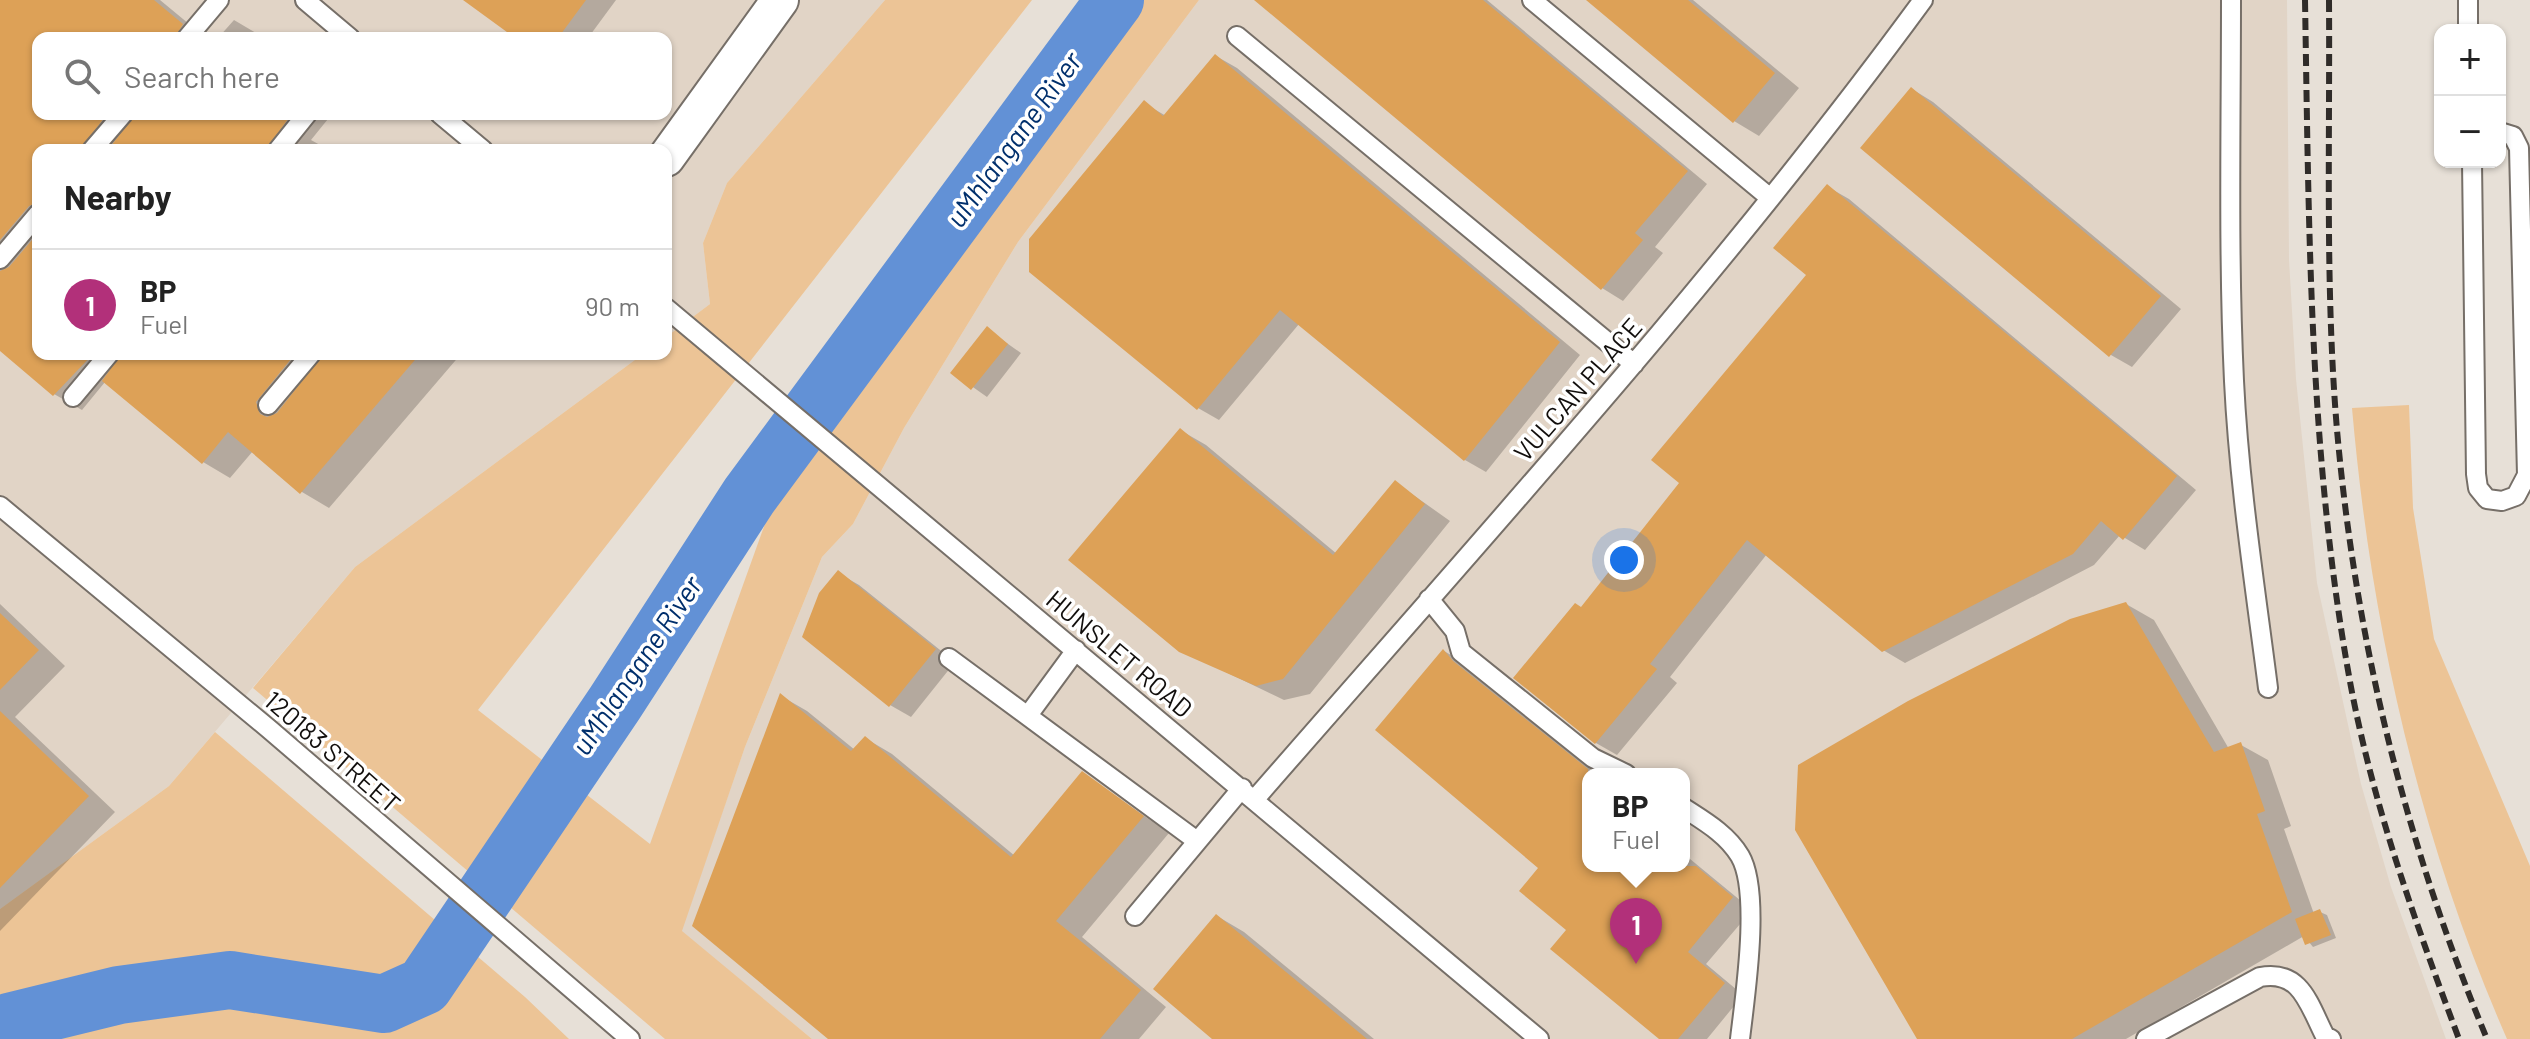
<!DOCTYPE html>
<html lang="en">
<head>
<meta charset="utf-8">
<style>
	:root { --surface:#fff; --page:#f2f2f2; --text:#222; --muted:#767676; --line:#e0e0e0; --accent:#b2307a }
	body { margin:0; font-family:Barlow,sans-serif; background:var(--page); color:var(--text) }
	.controls { position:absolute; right:24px; top:24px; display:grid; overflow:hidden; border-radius:16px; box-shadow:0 2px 6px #0004 }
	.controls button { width:72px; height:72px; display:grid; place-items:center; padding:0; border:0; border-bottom:2px solid var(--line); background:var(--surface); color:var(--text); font:40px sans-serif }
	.you { position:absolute; left:1624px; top:560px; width:28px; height:28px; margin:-20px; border:6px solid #fff; border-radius:50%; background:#1a73e8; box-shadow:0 0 0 12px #1a73e833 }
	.badge { display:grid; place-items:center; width:52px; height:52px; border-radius:50%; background:var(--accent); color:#fff; font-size:26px; font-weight:700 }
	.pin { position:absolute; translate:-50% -66px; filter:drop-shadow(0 2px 4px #0008) }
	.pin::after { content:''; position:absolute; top:42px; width:28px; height:24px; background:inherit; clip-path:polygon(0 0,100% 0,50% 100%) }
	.popup { position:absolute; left:1582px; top:768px; width:108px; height:104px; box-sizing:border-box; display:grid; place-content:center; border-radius:16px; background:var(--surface); filter:drop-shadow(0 2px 6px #0005); font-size:26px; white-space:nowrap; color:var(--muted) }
	.popup b { font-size:30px; color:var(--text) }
	.popup::after { content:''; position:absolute; left:50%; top:100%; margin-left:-16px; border:16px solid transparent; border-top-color:var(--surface) }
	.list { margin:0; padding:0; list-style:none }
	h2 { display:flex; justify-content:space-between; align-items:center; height:104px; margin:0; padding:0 32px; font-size:34px }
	h2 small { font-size:26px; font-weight:400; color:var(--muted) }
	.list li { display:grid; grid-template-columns:52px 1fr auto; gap:24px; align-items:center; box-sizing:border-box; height:112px; padding:0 32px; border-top:2px solid var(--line) }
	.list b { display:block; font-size:30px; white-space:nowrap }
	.list p { margin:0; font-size:26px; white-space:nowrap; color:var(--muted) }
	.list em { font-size:26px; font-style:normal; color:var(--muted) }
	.icon { flex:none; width:44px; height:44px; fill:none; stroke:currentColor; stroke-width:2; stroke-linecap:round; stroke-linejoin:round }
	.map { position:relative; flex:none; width:2530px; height:1039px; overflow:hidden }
	.search { position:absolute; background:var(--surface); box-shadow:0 2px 6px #0004; left:32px; top:32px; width:640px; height:88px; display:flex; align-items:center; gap:20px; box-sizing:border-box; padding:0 28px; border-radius:16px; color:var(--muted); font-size:30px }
	.panel { position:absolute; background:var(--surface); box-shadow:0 2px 6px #0004; left:32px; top:144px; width:640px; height:216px; border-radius:16px }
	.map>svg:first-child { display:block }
	.built { fill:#e1d4c6; fill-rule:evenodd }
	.green { fill:#ecc496 }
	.shadow { fill:#0003 }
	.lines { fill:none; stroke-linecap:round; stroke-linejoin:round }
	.river { stroke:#6291d6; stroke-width:58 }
	.building { fill:#dda157 }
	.service-casing { stroke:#766f68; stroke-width:22 }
	.minor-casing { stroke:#766f68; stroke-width:40 }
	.service { stroke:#fff; stroke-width:18 }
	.minor { stroke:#fff; stroke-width:36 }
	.rail { stroke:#302c29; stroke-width:6; stroke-dasharray:12 6; stroke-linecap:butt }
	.labels { text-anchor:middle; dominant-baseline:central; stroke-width:7; stroke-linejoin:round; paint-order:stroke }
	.street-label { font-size:26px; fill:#110e0c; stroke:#fff }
	.water-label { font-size:28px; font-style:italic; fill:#002f6c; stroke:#fff }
</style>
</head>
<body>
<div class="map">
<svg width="2530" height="1039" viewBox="0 0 2530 1039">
	<rect width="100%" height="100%" fill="#e7e0d7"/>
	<path class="built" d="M0,0h885l-158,183 -24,60 7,61 -44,33v-187h-628v204h605l-288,213 -186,219 -169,123zM38,38h628v76h-628z
		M1199,0h1088l2,260 7,119 21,204 44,201 30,103 55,152h-1634l-131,-108 64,-184 77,-190 31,-33 51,-96 114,-186zM1588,774h96v92h-96z"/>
	<path class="green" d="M885,0h147l-554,710 172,134 125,-348 369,-496h55l-181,242 -114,186 -51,96 -31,33 -77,190 -63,184 130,108h-147l-412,-351 102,-121 288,-213h23v-17l44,-33 -7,-61 24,-60z
		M2409,405l4,103 21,131 96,227v173h-23c-88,-201 -136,-413 -155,-631z
		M215,732l310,265 44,42h-569v-130l169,-123z"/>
	<path class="shadow" d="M0,0h160l46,38h-168v76h294l-21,26 18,10h-291v204h423l-132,154 -27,-16 -49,-41 -23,27 -27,-16 -98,-80 -23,28 -28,-16 -54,-45z
		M467,0h149l-28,38h-69z
		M1257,0h230l220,184 -52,63 8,6 -40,48 -21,-13z
		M1589,0h104l106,88 -40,48 -25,-15z
		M234,20l27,16 3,2h-46z
		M1216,56l21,12 343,287 -94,117 -21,-12 -166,-136 -80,96 -21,-12 -54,-305 22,13z
		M1912,89l21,13 248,207 -49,58 -21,-12 -248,-207z
		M1828,187l21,12 347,291 -51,60 -25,-15 -26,30 -189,98 -22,-13 -116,-96 -97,123 7,6 -60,72 -21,-12 -80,-65 66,-69 99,-127 128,-207z
		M987,329l34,24 -34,44 -34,-24z
		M1180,430l26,15 131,109 58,-72 55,39 -140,173 -26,6 -104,-50z
		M838,573l21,12 96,77 -44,55 -21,-12z
		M0,604l65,62 -50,51 100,95 -115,119z
		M2126,604l28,16 75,129 12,-4 27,15 23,66 -7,3 30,85 6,-2 7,3 9,23 -23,9 -9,-11 -178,103h-207z
		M1444,651l19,11 10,13 123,99h-8v92h96v-12l68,56 -46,54 37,31 -36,44h-45l-93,-109z
		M781,696l26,15 48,39 10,-12 27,16 123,102 68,-82 86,59 -87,104 84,70 -27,32h-308z
		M1217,916l27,16 130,107h-159z"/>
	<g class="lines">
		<path class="river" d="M0,1028l9,-6 110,-27 111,-15 154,24 40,-18 191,-283 134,-207 366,-496"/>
	</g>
	<path class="building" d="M0,0h154l29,24 -8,14h-137v76h69l-27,36h-42v52l-9,4 -29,34z
		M463,0h123l-28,38h-43z
		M1254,0h229l205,171 -53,62 8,7 -42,50z
		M1586,0h102l87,73 -42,50z
		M1215,54l345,288 -96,119 -184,-151 -83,100 -168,-138v-33l115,-139 19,16z
		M1911,87l250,209 -52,61 -249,-209z
		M135,114h147l6,5 -22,31h-158z
		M1827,184l350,292 -54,64 -22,-19 -28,33 -191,98 -135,-112 -97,124 7,5 -62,75 -82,-66 62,-75 6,4 98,-124 -28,-23 155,-185 -33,-27z
		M38,233v121h55l-40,42 -53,-45v-80l9,-4z
		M987,326l21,18 -37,46 -21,-17z
		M121,354h174l-39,48 4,12 7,3 10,-4 46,-59h97l-120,140 -72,-62 -26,32 -100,-83z
		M1180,428l153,127 62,-75 30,24 -142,175 -27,7 -77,-34 -111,-92z
		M838,570l98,79 -47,58 -87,-70 17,-44z
		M2126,602l88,150 27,-10 24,69 -8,3 35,98 -220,127h-155l-122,-209 3,-65 110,-64 162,-82z
		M0,613l39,37 -39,40z
		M1443,649l10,12 135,108v97h108l37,31 -45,55 37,31 -47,56h-19l-109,-90 16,-19 -47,-39 19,-23 -163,-138z
		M780,693l71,58 14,-15 146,121 71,-86 62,45 -88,105 85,69 -41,49h-272l-136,-113z
		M0,711l89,85 -89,92z
		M2320,909l11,26 -26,10 -10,-26z
		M1216,914l151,125h-155l-59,-50z"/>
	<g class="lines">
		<defs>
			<path id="service" d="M305,0l45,38
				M1532,0l237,197
				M2231,0c0,127 -3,254 3,381 5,103 21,205 34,307
				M2468,0v30
				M1237,36l397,328
				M187,38l32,-38
				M440,114l43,36
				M92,150l31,-36
				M278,150l29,-36
				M2472,162l4,312 2,14 9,11 15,2 14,-5 11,-21 -8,-327 -6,-12 -13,-4
				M0,259l38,-45
				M666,308l873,731
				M73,397l36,-43
				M268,405l43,-51
				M0,506l269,223 361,310
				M1429,599l26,32 6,21 132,106 33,16
				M949,658l248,183
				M1029,714l47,-64
				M1255,799c228,-262 463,-519 668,-799
				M1684,808c20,13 43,26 56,48 21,36 5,140 0,183
				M1135,916l107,-128
				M2146,1039l114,-62c41,-8 49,28 65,59l6,3"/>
			<path id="minor" d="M666,158l114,-158"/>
		</defs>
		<use href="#service" class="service-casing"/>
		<use href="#minor" class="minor-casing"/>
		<use href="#service" class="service"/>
		<use href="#minor" class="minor"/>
		<path class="rail" d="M2305,0c4,230 4,460 46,687 23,121 65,237 108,352
			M2329,0c1,143 -4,288 8,430 19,213 68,411 150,609"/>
	</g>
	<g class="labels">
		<g class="street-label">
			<text transform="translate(1577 389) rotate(-49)">VULCAN PLACE</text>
			<text transform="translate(1120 653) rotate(40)">HUNSLET ROAD</text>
			<text transform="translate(333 751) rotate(41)">120183 STREET</text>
		</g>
		<g class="water-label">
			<text transform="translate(1013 139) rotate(-54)">uMhlangane River</text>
			<text transform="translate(636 665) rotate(-56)">uMhlangane River</text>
		</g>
	</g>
</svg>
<div class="controls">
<button>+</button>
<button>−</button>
</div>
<div class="you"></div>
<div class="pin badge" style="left:1636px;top:964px">1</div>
<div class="popup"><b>BP</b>Fuel</div>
<div class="search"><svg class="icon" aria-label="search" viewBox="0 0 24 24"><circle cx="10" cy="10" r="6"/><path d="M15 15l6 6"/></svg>Search here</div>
<section class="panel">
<h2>Nearby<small></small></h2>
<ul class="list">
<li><span class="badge">1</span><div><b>BP</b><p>Fuel</p></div><em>90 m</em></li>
</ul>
</section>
</div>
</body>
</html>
